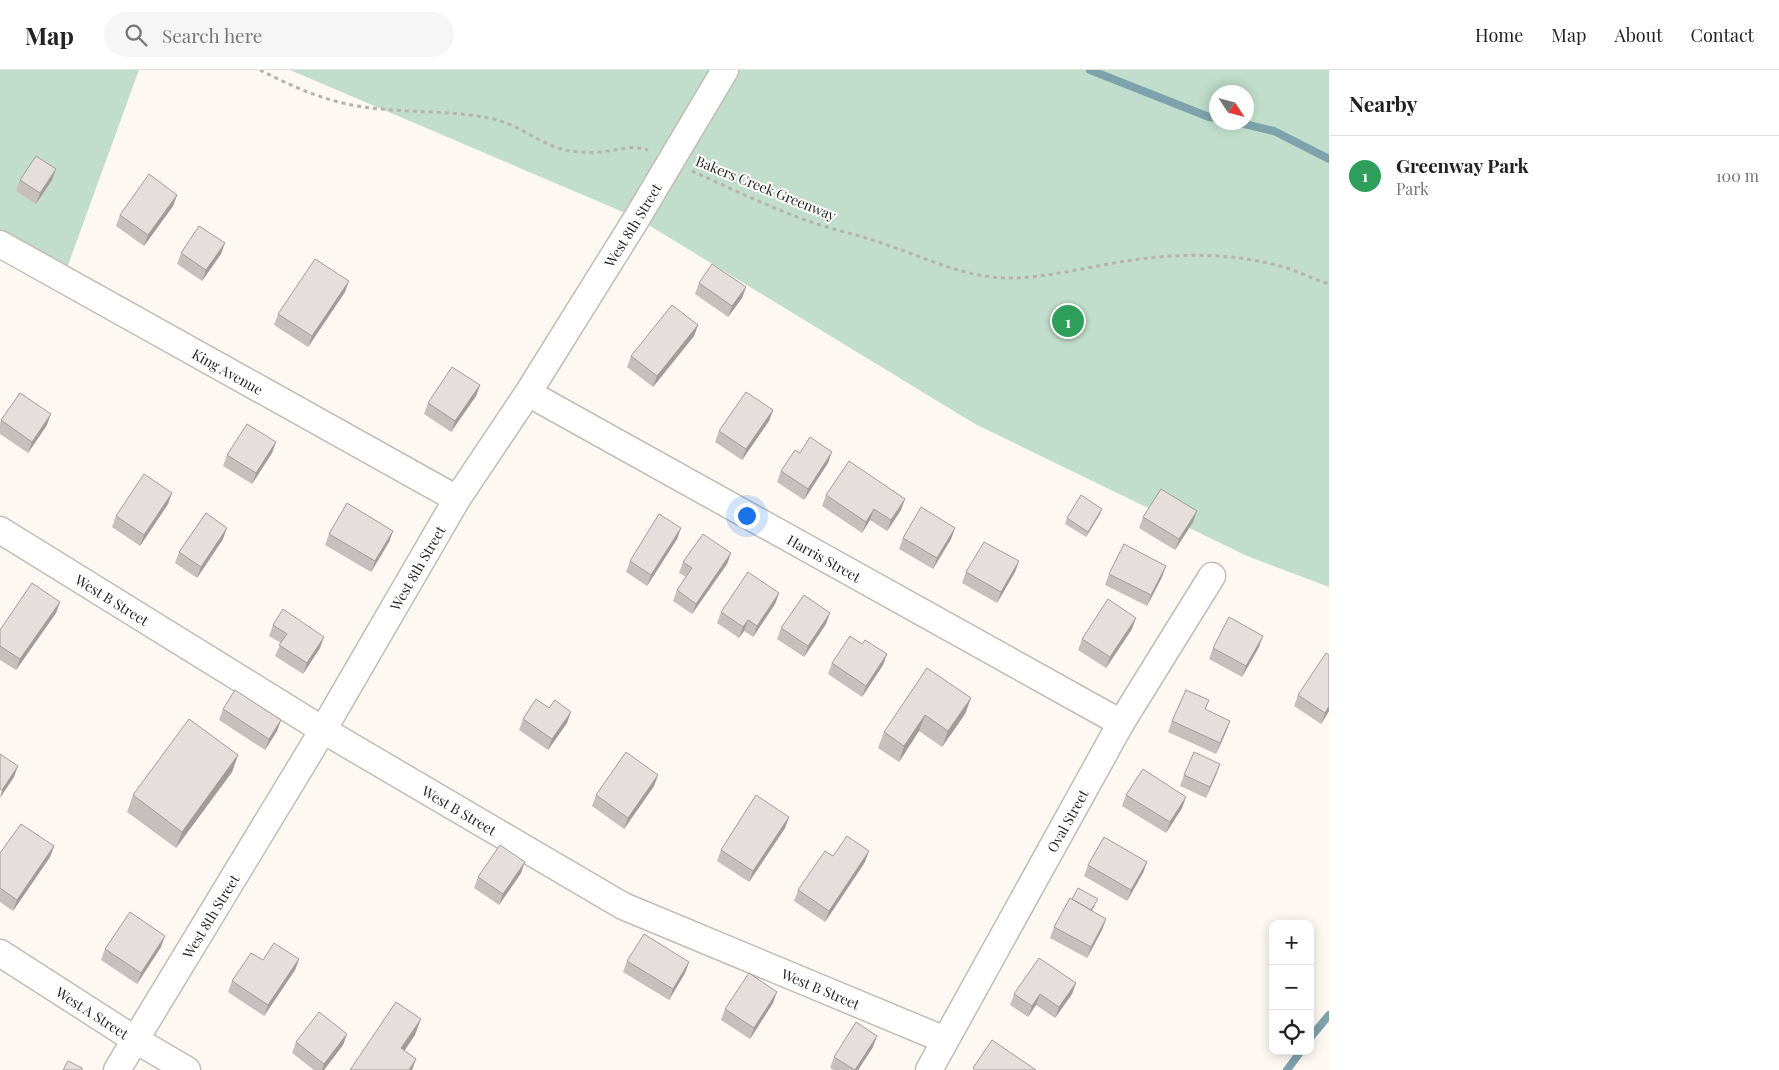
<!DOCTYPE html>
<html lang="en">
<head>
<meta charset="utf-8">
<style>
	:root { --surface:#fff; --page:#f6f6f6; --text:#222; --muted:#767676; --line:#e0e0e0; --accent:#928027 }
	body { margin:0; font-family:"Playfair Display",serif; background:var(--page); color:var(--text) }
	.controls { position:absolute; right:15px; bottom:15px; display:grid; overflow:hidden; border-radius:10px; box-shadow:0 2px 12px #0003 }
	.controls button { width:45px; height:45px; display:grid; place-items:center; padding:0; border:0; border-bottom:1px solid var(--line); background:var(--surface); color:var(--text); font:25px sans-serif }
	.compass { position:absolute; left:1209px; top:15px; width:45px; height:45px; border-radius:50%; background:var(--surface); box-shadow:0 2px 12px #0003; rotate:126deg }
	.you { position:absolute; left:746px; top:445px; width:18px; height:18px; margin:-12px; border:4px solid #fff; border-radius:50%; background:#1a73e8; box-shadow:0 0 0 8px #1a73e833 }
	.badge { display:grid; place-items:center; width:32px; height:32px; border-radius:50%; background:var(--accent); color:#fff; font-size:16px; font-weight:700 }
	.pin { position:absolute; translate:-50% -50%; border:2px solid #fff; box-shadow:0 1px 5px #0006 }
	.list { margin:0; padding:0; list-style:none }
	h2 { display:flex; justify-content:space-between; align-items:center; height:65px; margin:0; padding:0 20px; font-size:21px }
	h2 small { font-size:16px; font-weight:400; color:var(--muted) }
	.list li { display:grid; grid-template-columns:32px 1fr auto; gap:15px; align-items:center; box-sizing:border-box; height:80px; padding:0 20px; border-top:1px solid var(--line) }
	.list b { display:block; font-size:19px; white-space:nowrap }
	.list p { margin:0; font-size:16px; white-space:nowrap; color:var(--muted) }
	.list em { font-size:16px; font-style:normal; color:var(--muted) }
	.icon { flex:none; width:28px; height:28px; fill:none; stroke:currentColor; stroke-width:2; stroke-linecap:round; stroke-linejoin:round }
	.map { position:relative; flex:none; width:1329px; height:1000px; overflow:hidden }
	header { display:flex; align-items:center; gap:30px; box-sizing:border-box; height:70px; padding:0 25px; background:var(--surface); border-bottom:1px solid var(--line) }
	header strong { font-size:24px }
	nav { display:flex; gap:28px; margin-inline-start:auto; font-size:18px }
	.search { width:350px; height:45px; background:var(--page); display:flex; align-items:center; gap:12px; box-sizing:border-box; padding:0 18px; border-radius:28px; color:var(--muted); font-size:19px }
	main { display:flex }
	aside { flex:1; background:var(--surface) }
	.map>svg:first-child { display:block }
	.park { fill:#c0decb; fill-rule:evenodd }
	.lines { fill:none; stroke-linecap:round; stroke-linejoin:round }
	.stream { stroke:#7ea2ac; stroke-width:8 }
	.minor-casing { stroke:#c2bcb8; stroke-width:29 }
	.path { stroke:#b7b2ae; stroke-width:3; stroke-dasharray:4 4; stroke-linecap:butt }
	.minor { stroke:#fff; stroke-width:26 }
	.wall { fill:#c6bfbd }
	.shaded-wall { fill:#a19b9a }
	.building { fill:#e6dedc; stroke:#a19b9a }
	.labels { text-anchor:middle; dominant-baseline:central; stroke-width:4; stroke-linejoin:round; paint-order:stroke }
	.street-label { font-size:14px; fill:#282624; stroke:#fff }
</style>
</head>
<body>
<header>
<strong>Map</strong>
<div class="search"><svg class="icon" aria-label="search" viewBox="0 0 24 24"><circle cx="10" cy="10" r="6"/><path d="M15 15l6 6"/></svg>Search here</div>
<nav><a>Home</a><a>Map</a><a>About</a><a>Contact</a></nav>
</header>
<main>
<div class="map">
<svg width="1329" height="1000" viewBox="0 0 1329 1000">
	<rect width="100%" height="100%" fill="#fef8f3"/>
	<path class="park" d="M0,0h139l-76,209 -63,-35z
		M290,0h1039v517l-82,-31 -272,-132 -338,-206zM1216,22h30v30h-30z"/>
	<g class="lines">
		<path class="stream" d="M1090,0l119,47 7,1
			M1236,52l38,9 55,28
			M1310,968l19,-23
			M1287,1000l14,-19"/>
		<defs>
			<g id="minor">
				<path id="s1" d="M0,174l457,255"/>
				<path id="s2" d="M528,323l593,330"/>
				<path id="s3" d="M0,460l323,200 300,176 322,134"/>
				<path id="s4" d="M0,883l134,86 53,31"/>
				<path id="s5" d="M117,1000l206,-340 134,-231 71,-106 109,-175 88,-148"/>
				<path id="s6" d="M929,1000l192,-347 91,-147"/>
			</g>
		</defs>
		<use href="#minor" class="minor-casing"/>
		<path class="path" d="M260,0c33,17 67,32 104,37 41,6 84,3 125,11 29,5 52,28 81,33 10,1 20,2 30,1 17,-1 32,-8 48,-2
			M692,101c40,18 81,38 122,52 24,8 49,13 73,22 39,13 77,32 119,33 40,1 87,-13 127,-18 49,-7 99,-7 147,6 16,4 33,13 49,18"/>
		<use href="#minor" class="minor"/>
	</g>
	<path class="wall" d="M20,110h32l-16,24 -20,-13z
		M177,125l-4,11 -29,40 -28,-20 4,-11z
		M181,183l40,1 -19,27 -25,-17z
		M699,213l47,4 -4,11 -14,19 -33,-23z
		M345,222l-37,55 -34,-22 4,-11z
		M698,255l-4,11 -41,51 -26,-20 4,-11z
		M480,315l-4,11 -25,36 -27,-18 4,-11z
		M773,340l-4,11 -27,39 -27,-18 4,-11z
		M1,350l46,5 -19,28 -28,-19v-11z
		M276,372l-4,11 -20,31 -29,-18 4,-11z
		M800,383l28,10 -24,37 -27,-18 4,-11z
		M172,423l-4,11 -28,42 -28,-19 4,-11z
		M826,425l75,15 -14,21 -17,-11 -8,13 -40,-27z
		M1102,439l-2,5 -14,23 -21,-13 2,-6z
		M1143,447l50,5 -18,28 -36,-22z
		M681,458l-4,11 -30,47 -21,-14 4,-11z
		M955,458l-4,11 -18,30 -34,-20 4,-11z
		M393,461l-4,11 -18,30 -46,-27 4,-11z
		M223,469l-26,39 -22,-15 4,-11z
		M731,483l-4,11 -35,50 -19,-13 4,-11 9,-13 -7,-4 4,-11z
		M1019,491l-4,11 -18,31 -35,-20 4,-11z
		M1166,496l-4,11 -15,29 -42,-21 4,-11z
		M779,523l-4,11 -22,33 -9,-6 -5,7 -22,-15 4,-11z
		M60,532l-4,11 -40,57 -16,-10v-30z
		M826,554l-22,33 -27,-18 4,-11z
		M273,555l47,23 -17,26 -28,-18 6,-13 -12,-7z
		M1132,559l-26,39 -28,-18 4,-11z
		M862,574l25,10 -4,11 -21,32 -34,-23 4,-11z
		M1259,577l-17,30 -33,-18 4,-11z
		M1298,625l31,16 -8,13 -27,-18z
		M971,628l-6,16 -23,33 -23,-16 -20,31 -21,-14 6,-16z
		M1209,630l-4,10 21,22 -10,22 -48,-22 4,-11z
		M549,638l18,15 -19,27 -29,-20 4,-11z
		M223,639l58,11 -4,11 -12,19 -46,-30z
		M238,685l-6,17 -56,76 -49,-36 6,-17z
		M1220,694l-4,11 -10,23 -26,-12 4,-11z
		M658,705l-4,11 -30,43 -32,-23 4,-11z
		M1126,725l60,2 -4,11 -16,25 -44,-27z
		M789,747l-4,11 -36,54 -32,-21 4,-11z
		M54,776l-4,11 -37,54 -13,-9v-49z
		M833,786l32,6 -40,60 -31,-21 4,-11z
		M1147,792l-4,11 -16,28 -43,-25 4,-11z
		M521,803l-22,32 -25,-17 4,-11z
		M1096,835l-4,6 14,8 -4,11 -15,28 -37,-20 4,-11z
		M161,877l-24,37 -36,-24 4,-11z
		M299,889l-4,11 -31,46 -36,-24 4,-11 31,-21z
		M627,891l62,1 -4,11 -16,27 -46,-28z
		M1076,913l-4,11 -17,24 -19,-13 -8,12 -18,-12 4,-11z
		M773,933l-23,36 -29,-19 4,-11z
		M347,964l-4,11 -19,25h-10l-22,-17 4,-11z
		M873,977l-15,23h-24l-4,-2 4,-11z"/>
	<path class="shaded-wall" d="M56,99l-4,11 -16,24 4,-11z
		M177,125l-4,11 -29,40 4,-11z
		M225,173l-4,11 -19,27 4,-11z
		M349,211l-4,11 -37,55 4,-11z
		M746,217l-4,11 -14,19 4,-11z
		M698,255l-4,11 -41,51 4,-11z
		M480,315l-4,11 -25,36 4,-11z
		M773,340l-4,11 -27,39 4,-11z
		M51,344l-4,11 -19,28 4,-11z
		M276,372l-4,11 -20,31 4,-11z
		M832,382l-4,11 -24,37 4,-11z
		M172,423l-4,11 -28,42 4,-11z
		M905,429l-4,11 -14,21 4,-11z
		M874,439l-4,11 -8,13 4,-11z
		M1102,439l-2,5 -14,23 2,-5z
		M1197,441l-4,11 -18,28 4,-11z
		M227,458l-4,11 -26,39 4,-11z
		M681,458l-4,11 -30,47 4,-11z
		M955,458l-4,11 -18,30 4,-11z
		M393,461l-4,11 -18,30 4,-11z
		M731,483l-4,11 -35,50 4,-10z
		M1019,491l-4,11 -18,31 4,-11z
		M1166,496l-4,11 -15,29 4,-11z
		M779,523l-4,11 -22,33 4,-11z
		M60,532l-4,11 -40,57 4,-11z
		M830,543l-4,11 -22,33 4,-11z
		M1136,548l-4,11 -26,39 4,-11z
		M748,550l-4,11 -5,7 4,-11z
		M1263,566l-4,11 -17,30 4,-11z
		M324,567l-4,11 -17,26 4,-11z
		M887,584l-4,11 -21,32 4,-11z
		M971,628l-6,16 -23,33 6,-16z
		M1329,636v5l-8,13 4,-11z
		M571,642l-4,11 -19,27 4,-11z
		M925,645l-6,16 -20,31 5,-16z
		M281,650l-4,11 -12,19 4,-11z
		M1230,651l-4,11 -10,22 4,-11z
		M238,685l-6,17 -56,76 6,-16z
		M1220,694l-4,11 -10,23 4,-11z
		M18,696l-4,11 -14,21 2,-8z
		M658,705l-4,11 -30,43 4,-11z
		M1186,727l-4,11 -16,25 4,-11z
		M789,747l-4,11 -36,54 4,-11z
		M54,776l-4,11 -37,54 4,-11z
		M869,781l-4,11 -40,60 4,-11z
		M525,792l-4,11 -22,32 4,-11z
		M1147,792l-4,11 -16,28 4,-11z
		M1106,849l-4,11 -15,28 4,-11z
		M165,866l-4,11 -24,37 4,-11z
		M299,889l-4,11 -31,46 4,-11z
		M689,892l-4,11 -16,27 4,-11z
		M1076,913l-4,11 -17,24 4,-11z
		M777,922l-4,11 -23,36 4,-11z
		M1040,924l-4,11 -8,12 4,-11z
		M421,949l-6,16 -20,30 6,-17z
		M347,964l-4,11 -19,25h-2l2,-6z
		M877,966l-4,11 -15,23h-3z
		M416,989l-4,11h-3z"/>
	<path class="building" d="M36,86l20,13 -16,24 -20,-13z
		M149,104l28,21 -29,40 -28,-20z
		M199,156l26,17 -19,27 -25,-17z
		M315,189l34,22 -37,55 -34,-22z
		M712,194l34,23 -14,19 -33,-23z
		M672,235l26,20 -41,51 -26,-20z
		M452,297l28,18 -25,36 -27,-18z
		M746,322l27,18 -27,39 -27,-18z
		M20,323l31,21 -19,28 -31,-22z
		M247,354l29,18 -20,31 -29,-18z
		M810,367l22,15 -24,37 -27,-18 14,-21 5,3z
		M849,391l56,38 -14,21 -17,-11 -8,13 -40,-27z
		M144,404l28,19 -28,42 -28,-19z
		M1161,419l36,22 -18,28 -36,-22z
		M1081,425l21,14 -14,23 -21,-14z
		M347,433l46,28 -18,30 -46,-27z
		M921,437l34,21 -18,30 -34,-20z
		M206,443l21,15 -26,39 -22,-15z
		M659,444l22,14 -30,47 -21,-14z
		M703,464l28,19 -35,51 -19,-14 15,-22 -9,-6z
		M984,472l35,19 -18,31 -35,-20z
		M1124,474l42,22 -15,29 -42,-21z
		M748,502l31,21 -22,33 -9,-6 -5,7 -22,-15z
		M32,513l28,19 -40,57 -20,-13v-16z
		M804,525l26,18 -22,33 -27,-18z
		M1108,529l28,19 -26,39 -28,-18z
		M283,539l41,28 -17,26 -28,-18 8,-11 -14,-9z
		M1229,547l34,19 -17,30 -33,-18z
		M850,566l12,8 3,-4 22,14 -21,32 -34,-23z
		M1326,583l3,2v51l-4,7 -27,-18z
		M927,598l44,30 -23,33 -23,-16 -21,31 -20,-14z
		M235,620l46,30 -12,19 -46,-30z
		M1186,620l23,10 -4,9 25,12 -10,22 -48,-22z
		M536,629l13,9 6,-8 16,12 -19,27 -29,-20z
		M189,649l49,36 -56,77 -49,-37z
		M626,682l32,23 -30,43 -32,-23z
		M1194,682l26,12 -10,23 -26,-12z
		M0,684l18,12 -16,24 -2,-1z
		M1143,699l43,28 -16,25 -44,-27z
		M756,725l33,22 -36,54 -32,-21z
		M21,754l33,22 -37,54 -17,-12v-35z
		M847,766l22,15 -40,60 -31,-21 27,-39 8,5z
		M1104,767l43,25 -16,28 -43,-25z
		M500,775l25,17 -22,32 -25,-17z
		M1078,818l20,11 -7,11 -19,-11z
		M1070,828l36,21 -15,28 -37,-20z
		M130,842l35,24 -24,37 -36,-24z
		M644,864l45,28 -16,27 -46,-28z
		M274,873l25,16 -31,46 -36,-24 19,-28 12,7z
		M1039,888l37,25 -17,24 -19,-13 -8,12 -18,-12z
		M749,903l28,19 -23,36 -29,-19z
		M396,932l25,17 -20,29 15,11 -7,11h-59z
		M319,942l28,22 -23,30 -28,-22z
		M856,952l21,14 -22,34 -21,-13z
		M992,970l44,30h-61l-2,-2z
		M68,991l14,7v2h-19z"/>
	<g class="labels">
		<g class="street-label">
			<text transform="translate(766 118) rotate(22)">Bakers Creek Greenway</text>
			<text stroke="none"><textPath href="#s5" startOffset="990">West 8th Street</textPath></text>
			<text stroke="none"><textPath href="#s1" startOffset="261">King Avenue</textPath></text>
			<text stroke="none"><textPath href="#s2" startOffset="339">Harris Street</textPath></text>
			<text stroke="none"><textPath href="#s5" startOffset="585">West 8th Street</textPath></text>
			<text stroke="none"><textPath href="#s3" startOffset="132">West B Street</textPath></text>
			<text stroke="none"><textPath href="#s3" startOffset="538">West B Street</textPath></text>
			<text stroke="none"><textPath href="#s6" startOffset="285">Oval Street</textPath></text>
			<text stroke="none"><textPath href="#s5" startOffset="180">West 8th Street</textPath></text>
			<text stroke="none"><textPath href="#s3" startOffset="942">West B Street</textPath></text>
			<text stroke="none"><textPath href="#s4" startOffset="110">West A Street</textPath></text>
		</g>
	</g>
</svg>
<div class="controls">
<button>+</button>
<button>−</button>
<button><svg class="icon" aria-label="locate" viewBox="0 0 24 24"><circle cx="12" cy="12" r="6"/><path d="M12 2v4M12 18v4M2 12h4M18 12h4"/></svg></button>
</div>
<svg class="compass" viewBox="-18 -18 36 36"><path d="M0-13l5 13h-10z" fill="#e53935"/><path d="M0 13l5-13h-10z" fill="#767676"/></svg>
<div class="you"></div>
<div class="pin badge" style="left:1068px;top:251px;background:#2e9e5b">1</div>
</div>
<aside>
<h2>Nearby<small></small></h2>
<ul class="list">
<li><span class="badge" style="background:#2e9e5b">1</span><div><b>Greenway Park</b><p>Park</p></div><em>100 m</em></li>
</ul>
</aside>
</main>
</body>
</html>
